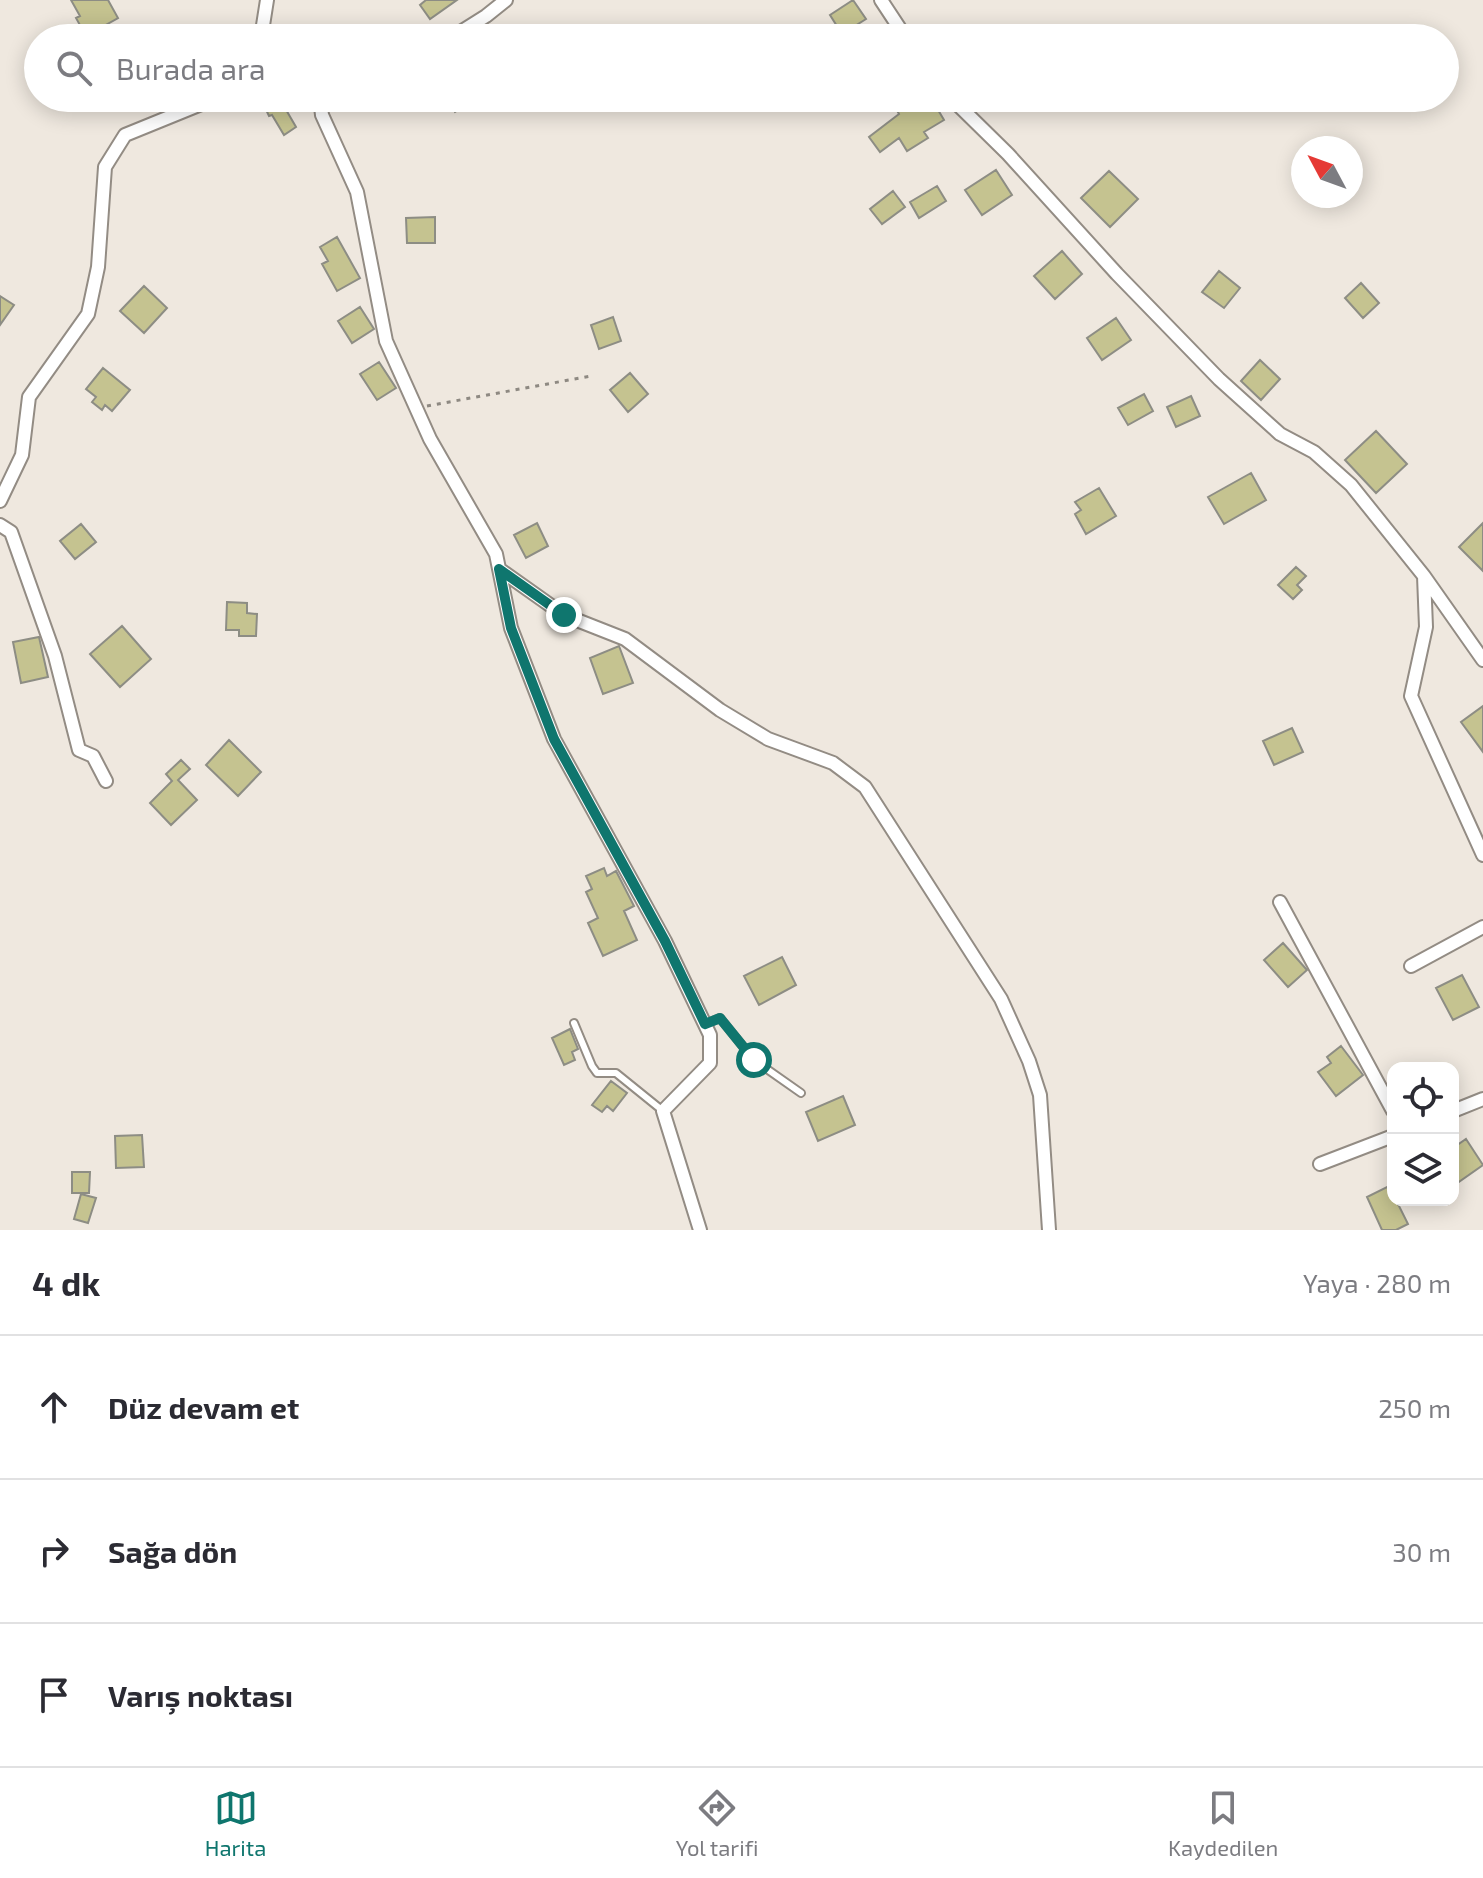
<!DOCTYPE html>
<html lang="tr">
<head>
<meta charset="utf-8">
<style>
	:root { --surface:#fff; --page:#f7f7f7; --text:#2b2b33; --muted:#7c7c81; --line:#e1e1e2; --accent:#0f766e }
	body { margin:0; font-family:"Exo 2",sans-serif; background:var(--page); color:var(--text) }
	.controls { position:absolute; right:24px; bottom:24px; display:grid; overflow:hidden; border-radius:16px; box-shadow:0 4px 20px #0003 }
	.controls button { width:72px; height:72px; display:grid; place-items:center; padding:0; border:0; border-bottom:2px solid var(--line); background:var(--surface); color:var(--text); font:40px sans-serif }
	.compass { position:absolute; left:1291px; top:136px; width:72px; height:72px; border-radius:50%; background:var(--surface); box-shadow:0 4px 20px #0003; rotate:311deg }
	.stop { position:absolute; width:24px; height:24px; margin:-18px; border:6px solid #0f766e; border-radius:50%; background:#fff }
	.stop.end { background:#0f766e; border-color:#fff; box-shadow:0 2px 8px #0008 }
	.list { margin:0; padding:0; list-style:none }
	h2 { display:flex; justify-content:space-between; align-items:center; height:104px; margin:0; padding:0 32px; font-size:34px }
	h2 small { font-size:26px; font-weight:400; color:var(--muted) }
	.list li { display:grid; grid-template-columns:52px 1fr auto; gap:24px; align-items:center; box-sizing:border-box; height:144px; padding:0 32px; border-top:2px solid var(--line) }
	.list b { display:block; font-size:30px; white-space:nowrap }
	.list em { font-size:26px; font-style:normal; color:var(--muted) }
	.icon { flex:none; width:44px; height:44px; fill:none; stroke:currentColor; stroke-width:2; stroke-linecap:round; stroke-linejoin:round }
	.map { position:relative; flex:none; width:1483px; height:1230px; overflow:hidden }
	.search { position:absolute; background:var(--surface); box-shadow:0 4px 20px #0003; left:24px; right:24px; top:24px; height:88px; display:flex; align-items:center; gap:20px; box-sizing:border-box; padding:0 28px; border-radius:44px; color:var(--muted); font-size:30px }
	.sheet { height:536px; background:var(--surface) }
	nav { display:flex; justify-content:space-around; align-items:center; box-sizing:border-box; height:112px; border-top:2px solid var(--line); background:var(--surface); font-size:22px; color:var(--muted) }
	nav a { display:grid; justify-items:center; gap:4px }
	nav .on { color:var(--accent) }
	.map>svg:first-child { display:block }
	.building { fill:#c5c390; stroke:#8d8d84; stroke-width:2 }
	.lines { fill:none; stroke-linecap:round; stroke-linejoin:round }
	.lane-casing { stroke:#938c84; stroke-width:10 }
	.street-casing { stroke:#938c84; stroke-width:16 }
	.path { stroke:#8e8982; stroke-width:3; stroke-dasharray:4 6; stroke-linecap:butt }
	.lane { stroke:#fff; stroke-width:6 }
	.street { stroke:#fff; stroke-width:12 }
	.route { stroke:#0f766e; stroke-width:10 }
</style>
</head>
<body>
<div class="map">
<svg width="1483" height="1230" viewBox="0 0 1483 1230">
	<rect width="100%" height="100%" fill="#efe8df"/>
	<path class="building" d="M71,0h37l10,18 -32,18 -10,-18 4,-2z
		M426,0h31l-27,19 -10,-14z
		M853,0l13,19 -24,15 -12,-19z
		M269,98h37l-21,10 11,19 -12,8 -12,-20 -3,1 -7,-15z
		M447,98h32l-24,14z
		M905,98h26l13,22 -20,12 4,6 -21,13 -8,-13 -19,14 -11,-15 30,-23 -5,-9z
		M996,170l16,25 -30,20 -17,-25z
		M1109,171l29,28 -28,28 -29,-29z
		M937,186l9,15 -27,17 -9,-16z
		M893,191l12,16 -23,17 -12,-15z
		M435,217v26h-28l-1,-25z
		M337,237l23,41 -23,13 -15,-27 6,-3 -8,-14z
		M1062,251l20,23 -27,25 -21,-23z
		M1219,271l21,17 -16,20 -22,-16z
		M1361,283l18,20 -16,15 -18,-20z
		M144,286l23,22 -23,25 -24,-22z
		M0,296l14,9 -14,20z
		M360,307l14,22 -22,14 -14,-22z
		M613,317l8,24 -22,8 -8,-24z
		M1116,318l15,22 -29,20 -15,-22z
		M1260,360l20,19 -19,21 -20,-19z
		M379,362l17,26 -19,12 -17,-26z
		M103,368l27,22 -18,21 -7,-6 -3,5 -10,-8 4,-5 -10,-8z
		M630,373l18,21 -20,18 -18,-22z
		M1144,394l9,17 -25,14 -10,-17z
		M1191,396l9,20 -24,11 -9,-20z
		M1376,431l31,33 -31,29 -31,-33z
		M1251,473l15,27 -42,24 -16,-27z
		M1099,488l17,28 -30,18 -11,-20 6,-4 -6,-8z
		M537,523l11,23 -22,12 -12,-23z
		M1483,523v48l-24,-24z
		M81,524l15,18 -21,17 -15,-18z
		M1296,567l10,9 -9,9 5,5 -9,9 -15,-14z
		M227,602l20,1v10l10,1 -1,22h-17v-6h-13z
		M122,626l29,33 -31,28 -30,-33z
		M39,637l9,40 -27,6 -8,-41z
		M619,646l14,37 -30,11 -13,-36z
		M1483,706v46l-22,-30z
		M1292,728l11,24 -29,13 -11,-24z
		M229,740l32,32 -23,24 -32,-31z
		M181,760l9,9 -12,11 19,20 -26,25 -21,-22 22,-22 -6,-7z
		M604,868l3,8 9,-5 18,35 -10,5 13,29 -34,16 -15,-33 10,-5 -12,-26 6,-3 -6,-13z
		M1283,943l24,27 -19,17 -24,-27z
		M782,957l14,28 -37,20 -15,-29z
		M1462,975l17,32 -26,13 -17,-32z
		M570,1029l8,20 -6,3 3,8 -11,5 -12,-27z
		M1341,1046l22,29 -27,21 -18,-24 13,-9 -4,-6z
		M611,1081l16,12 -14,18 -6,-5 -5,6 -10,-7z
		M843,1096l12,29 -37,16 -12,-29z
		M142,1135l2,32 -28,1 -1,-32z
		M1466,1139l17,26 -30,21v-38z
		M72,1172h18l-1,21h-17z
		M1393,1184v16h3l12,24 -12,6h-14l-15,-33z
		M81,1194l15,4 -8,25 -14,-4z"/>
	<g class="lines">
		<defs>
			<path id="lane" d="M574,1023l18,43 5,7h19l47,38
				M705,1024l15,-6 34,42 47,33"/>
			<path id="street" d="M881,0l25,38
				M261,38l6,-38
				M451,38l35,-22 20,-16
				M320,98l2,17 35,77 29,149 44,98 66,115 15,74 43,111 111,202 45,94v28l-47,48 37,119
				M951,98l57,56 109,120 102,105 61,55 34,18 37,33 73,91 59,84
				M0,501l22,-46 7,-58 59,-83 10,-47 7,-100 20,-32 91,-37
				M0,525l11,7 44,124 24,94 14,6 13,25
				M499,569l65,46 61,24 95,71 48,29 65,24 32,24 136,212 28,62 11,34 9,135
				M1424,576l2,51 -15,69 72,159
				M1280,902l113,209
				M1411,966l72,-39
				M1453,1111l30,-12
				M1320,1164l73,-28"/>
		</defs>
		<use href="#lane" class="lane-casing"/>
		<use href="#street" class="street-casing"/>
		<path class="path" d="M427,406l164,-30"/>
		<use href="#lane" class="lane"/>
		<use href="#street" class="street"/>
	</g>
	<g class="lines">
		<path class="route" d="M564,615l-65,-46 12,59 43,111 111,202 40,83 15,-6 34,42"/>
	</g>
</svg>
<div class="controls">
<button><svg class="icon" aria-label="locate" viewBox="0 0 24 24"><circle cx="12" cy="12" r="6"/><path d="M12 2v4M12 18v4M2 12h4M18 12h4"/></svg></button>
<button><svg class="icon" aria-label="layers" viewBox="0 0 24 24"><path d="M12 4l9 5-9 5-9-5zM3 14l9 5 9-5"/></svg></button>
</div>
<svg class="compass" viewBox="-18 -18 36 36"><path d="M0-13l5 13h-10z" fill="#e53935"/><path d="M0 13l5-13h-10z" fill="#7c7c81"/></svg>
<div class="stop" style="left:754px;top:1060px"></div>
<div class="stop end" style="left:564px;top:615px"></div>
<div class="search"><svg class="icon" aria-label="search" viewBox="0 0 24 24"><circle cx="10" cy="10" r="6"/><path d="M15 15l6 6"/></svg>Burada ara</div>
</div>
<section class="sheet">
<h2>4 dk<small>Yaya · 280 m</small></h2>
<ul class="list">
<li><svg class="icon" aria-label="ahead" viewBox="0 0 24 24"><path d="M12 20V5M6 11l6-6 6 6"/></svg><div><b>Düz devam et</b></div><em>250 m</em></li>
<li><svg class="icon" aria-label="right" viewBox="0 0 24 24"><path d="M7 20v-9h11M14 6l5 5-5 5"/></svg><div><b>Sağa dön</b></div><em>30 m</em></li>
<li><svg class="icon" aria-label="arrive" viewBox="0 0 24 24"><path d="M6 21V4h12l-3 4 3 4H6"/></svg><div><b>Varış noktası</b></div></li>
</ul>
</section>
<nav>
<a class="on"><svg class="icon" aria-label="map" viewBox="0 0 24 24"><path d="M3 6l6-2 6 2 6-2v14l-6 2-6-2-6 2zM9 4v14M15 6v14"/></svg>Harita</a>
<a><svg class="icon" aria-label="directions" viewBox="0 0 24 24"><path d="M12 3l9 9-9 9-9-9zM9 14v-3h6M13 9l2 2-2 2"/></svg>Yol tarifi</a>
<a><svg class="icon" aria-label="saved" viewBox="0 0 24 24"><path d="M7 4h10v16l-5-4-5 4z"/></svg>Kaydedilen</a>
</nav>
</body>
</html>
